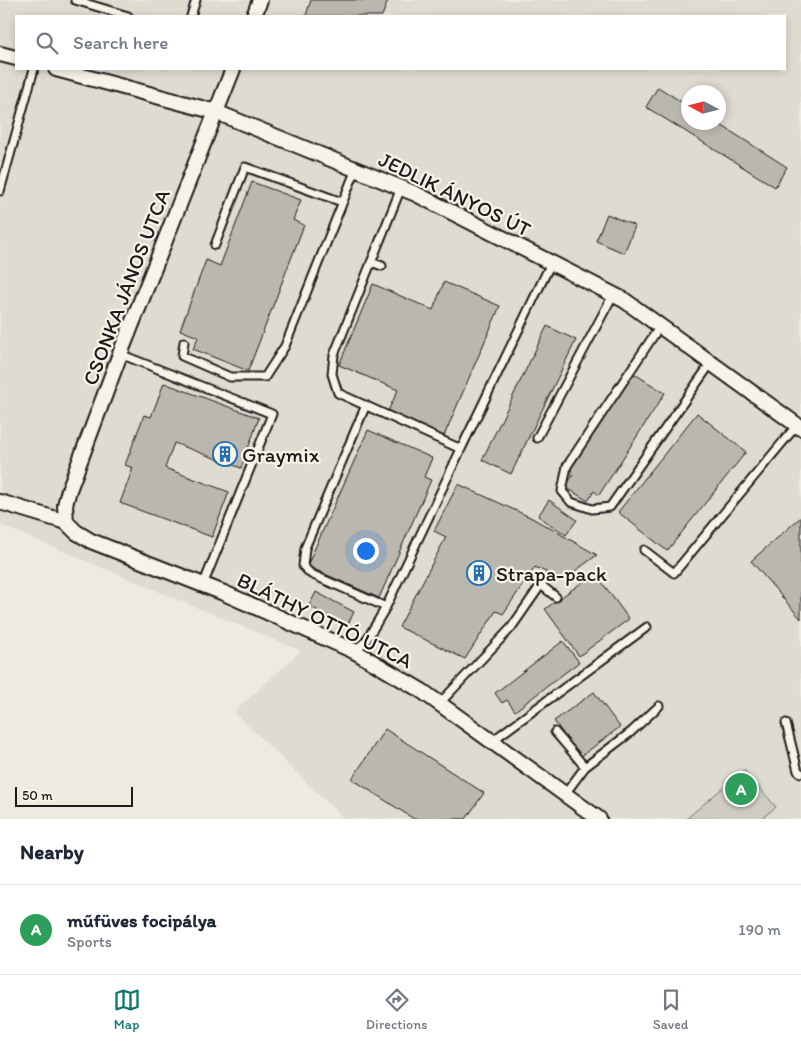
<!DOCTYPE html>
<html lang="en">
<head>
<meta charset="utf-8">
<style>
	:root { --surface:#fff; --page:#f6f6f7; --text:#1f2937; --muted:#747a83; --line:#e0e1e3; --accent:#0f766e }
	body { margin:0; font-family:Itim,sans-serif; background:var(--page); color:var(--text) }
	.compass { position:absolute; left:681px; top:85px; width:45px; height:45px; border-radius:50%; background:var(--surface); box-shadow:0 2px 8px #0003; rotate:277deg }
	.scale { position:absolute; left:15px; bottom:12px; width:118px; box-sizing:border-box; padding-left:5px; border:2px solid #1c1c1c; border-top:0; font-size:14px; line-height:18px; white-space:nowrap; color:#1c1c1c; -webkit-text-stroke:4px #f7f3e8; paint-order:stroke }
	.you { position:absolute; left:365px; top:550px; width:18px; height:18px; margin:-12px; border:4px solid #fff; border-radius:50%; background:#1a73e8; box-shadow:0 0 0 8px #1a73e833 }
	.badge { display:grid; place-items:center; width:32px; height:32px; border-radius:50%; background:var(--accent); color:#fff; font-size:16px; font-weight:700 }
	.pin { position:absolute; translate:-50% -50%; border:2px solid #fff; box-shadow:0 1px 5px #0006 }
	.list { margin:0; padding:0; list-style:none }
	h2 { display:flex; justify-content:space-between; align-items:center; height:65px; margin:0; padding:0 20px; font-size:21px }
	h2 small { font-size:16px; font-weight:400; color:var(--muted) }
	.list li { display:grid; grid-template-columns:32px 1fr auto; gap:15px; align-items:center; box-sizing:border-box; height:90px; padding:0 20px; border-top:1px solid var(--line) }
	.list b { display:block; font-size:19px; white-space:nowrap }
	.list p { margin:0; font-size:16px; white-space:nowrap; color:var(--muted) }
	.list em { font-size:16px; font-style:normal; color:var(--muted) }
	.icon { flex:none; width:28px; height:28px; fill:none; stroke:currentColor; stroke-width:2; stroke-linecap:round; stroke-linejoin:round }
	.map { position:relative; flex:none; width:801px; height:819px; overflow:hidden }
	.search { position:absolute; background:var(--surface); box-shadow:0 2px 8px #0003; left:15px; right:15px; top:15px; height:55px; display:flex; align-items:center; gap:12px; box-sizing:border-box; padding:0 18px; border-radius:0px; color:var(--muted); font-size:19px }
	.sheet { height:155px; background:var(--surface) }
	nav { display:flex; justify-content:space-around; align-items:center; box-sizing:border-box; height:70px; border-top:1px solid var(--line); background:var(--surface); font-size:14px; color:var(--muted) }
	nav a { display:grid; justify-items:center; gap:2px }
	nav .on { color:var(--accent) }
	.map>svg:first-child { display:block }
	.built { fill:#dedbd1; fill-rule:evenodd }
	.green { fill:#cfccc3; stroke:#767470 }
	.building { fill:#bab7af; stroke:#1c1c1c }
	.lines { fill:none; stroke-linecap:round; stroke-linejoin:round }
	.lane-casing { stroke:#1c1c1c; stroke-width:11 }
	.street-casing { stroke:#1c1c1c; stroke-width:18 }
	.lane { stroke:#f7f3e8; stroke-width:7 }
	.street { stroke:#f7f3e8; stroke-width:14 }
	.labels { text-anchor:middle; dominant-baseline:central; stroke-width:4.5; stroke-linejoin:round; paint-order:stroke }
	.street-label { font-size:21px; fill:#1c1c1c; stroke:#f7f3e8 }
	.poi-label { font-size:21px; fill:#1c1c1c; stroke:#f7f3e8; text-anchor:start }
</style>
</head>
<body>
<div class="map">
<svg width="801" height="819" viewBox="0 0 801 819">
	<rect width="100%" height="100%" fill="#eeeae0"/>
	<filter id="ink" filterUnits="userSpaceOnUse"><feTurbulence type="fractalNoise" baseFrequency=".02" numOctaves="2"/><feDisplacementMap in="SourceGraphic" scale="10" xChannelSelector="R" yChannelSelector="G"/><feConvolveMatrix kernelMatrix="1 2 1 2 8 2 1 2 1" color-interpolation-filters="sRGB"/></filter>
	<g filter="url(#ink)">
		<path class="built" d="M0,0h801v819h-457l-110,-107 67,-61 -301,-126zM16,16h769v53h-769zM688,92h30v30h-30z"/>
		<path class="green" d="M744,770l32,37 -15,12h-75z"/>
		<path class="building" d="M311,0h77l-6,16h-72l-4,-1z
			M658,87l30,19v16h28l71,45 -12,20 -129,-80z
			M252,182l49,18 -8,20 11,5 -56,146 -55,-22 5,-12 -18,-7 26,-70 14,6z
			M607,214l28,12 -11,27 -28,-12z
			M444,282l56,24 -56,130 -56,-25 10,-21 -59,-25 34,-81 60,26z
			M547,326l29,14 -65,134 -29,-14z
			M633,373l32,20 -66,102 -5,-4 -6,10 -23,-14 8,-12 -4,-3z
			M164,383l95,35 -18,50 -67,-25 -9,25 64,24 -17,45 -92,-34 13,-35 -8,-3 19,-50 7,2z
			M697,413l49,39 -79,99 -49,-39z
			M368,430l64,28 -8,19 7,3 -52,118 -72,-32z
			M458,484l74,34 65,37 -34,25 -28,-13 -32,47 -7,-3 -31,48 -66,-32 47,-90 -12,-6z
			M549,500l28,20 -11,15 -28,-19z
			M801,517v102l-50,-58z
			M595,573l34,46 -50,37 -34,-47z
			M316,592l38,20 -7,14 -38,-20z
			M563,641l16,21 -64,49 -8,-11 -5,3 -7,-10z
			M594,692l26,35 -40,30 -26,-36z
			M385,729l99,64 -18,26h-52l-62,-40z"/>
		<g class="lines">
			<defs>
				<path id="lane" d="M75,0l53,16
					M191,16l5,-16
					M401,188l-67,167 -2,19 6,19 123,56 90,-186
					M0,191l34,-122
					M215,245l30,-78 97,35
					M371,262l11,4
					M660,326l-93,140 -5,25 9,11 21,7 18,-2 101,-144
					M184,342l-2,14 48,21h35l20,-31 71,-177
					M120,354l152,60 -69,171
					M366,405l-61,143 -2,18 8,8 75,33 75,-158
					M537,438l76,-143
					M644,550l30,23 123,-148
					M541,585l15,12
					M354,651l12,-10 20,-34
					M440,703l71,-75 34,-49
					M786,723l12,48 3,2
					M555,732l30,35
					M492,741l155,-114
					M565,794l20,-27 46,-35 28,-26"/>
				<path id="street" d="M254,16l6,-16
					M0,54l16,4
					M56,69l160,43 200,82 208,106 177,128
					M0,502l66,20 10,10 15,9 133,52 130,58 68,40 177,128
					M66,522l-1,-17 4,-15 51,-136 113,-285"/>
			</defs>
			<use href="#lane" class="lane-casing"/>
			<use href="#street" class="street-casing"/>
			<use href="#lane" class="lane"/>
			<use href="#street" class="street"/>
		</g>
	</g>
	<defs>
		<symbol id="building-ring" viewBox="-11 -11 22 22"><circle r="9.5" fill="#f7f3e8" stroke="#1f6fb2" stroke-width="1.5"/><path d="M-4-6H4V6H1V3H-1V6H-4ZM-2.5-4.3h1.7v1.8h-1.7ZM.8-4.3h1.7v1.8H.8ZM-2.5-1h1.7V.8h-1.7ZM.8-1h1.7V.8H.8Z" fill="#1f6fb2"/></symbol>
	</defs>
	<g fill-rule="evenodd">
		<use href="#building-ring" x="211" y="440" width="28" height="28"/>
		<use href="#building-ring" x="465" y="559" width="28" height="28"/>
	</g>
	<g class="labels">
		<g class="street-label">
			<text transform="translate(455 194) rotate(26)">JEDLIK ÁNYOS ÚT</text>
			<text transform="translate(126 287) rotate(-69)">CSONKA JÁNOS UTCA</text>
			<text transform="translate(325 620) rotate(26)">BLÁTHY OTTÓ UTCA</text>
		</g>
		<g class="poi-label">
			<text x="242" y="454">Graymix</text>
			<text x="496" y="573">Strapa-pack</text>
		</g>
	</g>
</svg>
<svg class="compass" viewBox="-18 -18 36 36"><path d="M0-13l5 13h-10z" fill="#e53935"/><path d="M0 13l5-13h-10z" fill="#747a83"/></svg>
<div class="scale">50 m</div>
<div class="you"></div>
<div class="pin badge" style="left:741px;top:789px;background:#2e9e5b">A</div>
<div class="search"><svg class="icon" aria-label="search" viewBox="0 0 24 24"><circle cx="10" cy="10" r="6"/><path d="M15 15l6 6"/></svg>Search here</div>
</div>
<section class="sheet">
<h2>Nearby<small></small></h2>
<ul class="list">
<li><span class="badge" style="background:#2e9e5b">A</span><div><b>műfüves focipálya</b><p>Sports</p></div><em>190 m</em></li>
</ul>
</section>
<nav>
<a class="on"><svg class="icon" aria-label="map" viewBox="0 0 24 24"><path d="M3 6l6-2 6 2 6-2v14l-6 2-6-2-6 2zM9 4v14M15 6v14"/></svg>Map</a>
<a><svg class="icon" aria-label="directions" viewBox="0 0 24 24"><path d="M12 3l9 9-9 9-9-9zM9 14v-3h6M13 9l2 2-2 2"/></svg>Directions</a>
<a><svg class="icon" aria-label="saved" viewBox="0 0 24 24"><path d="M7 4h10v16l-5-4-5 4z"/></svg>Saved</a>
</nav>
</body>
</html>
